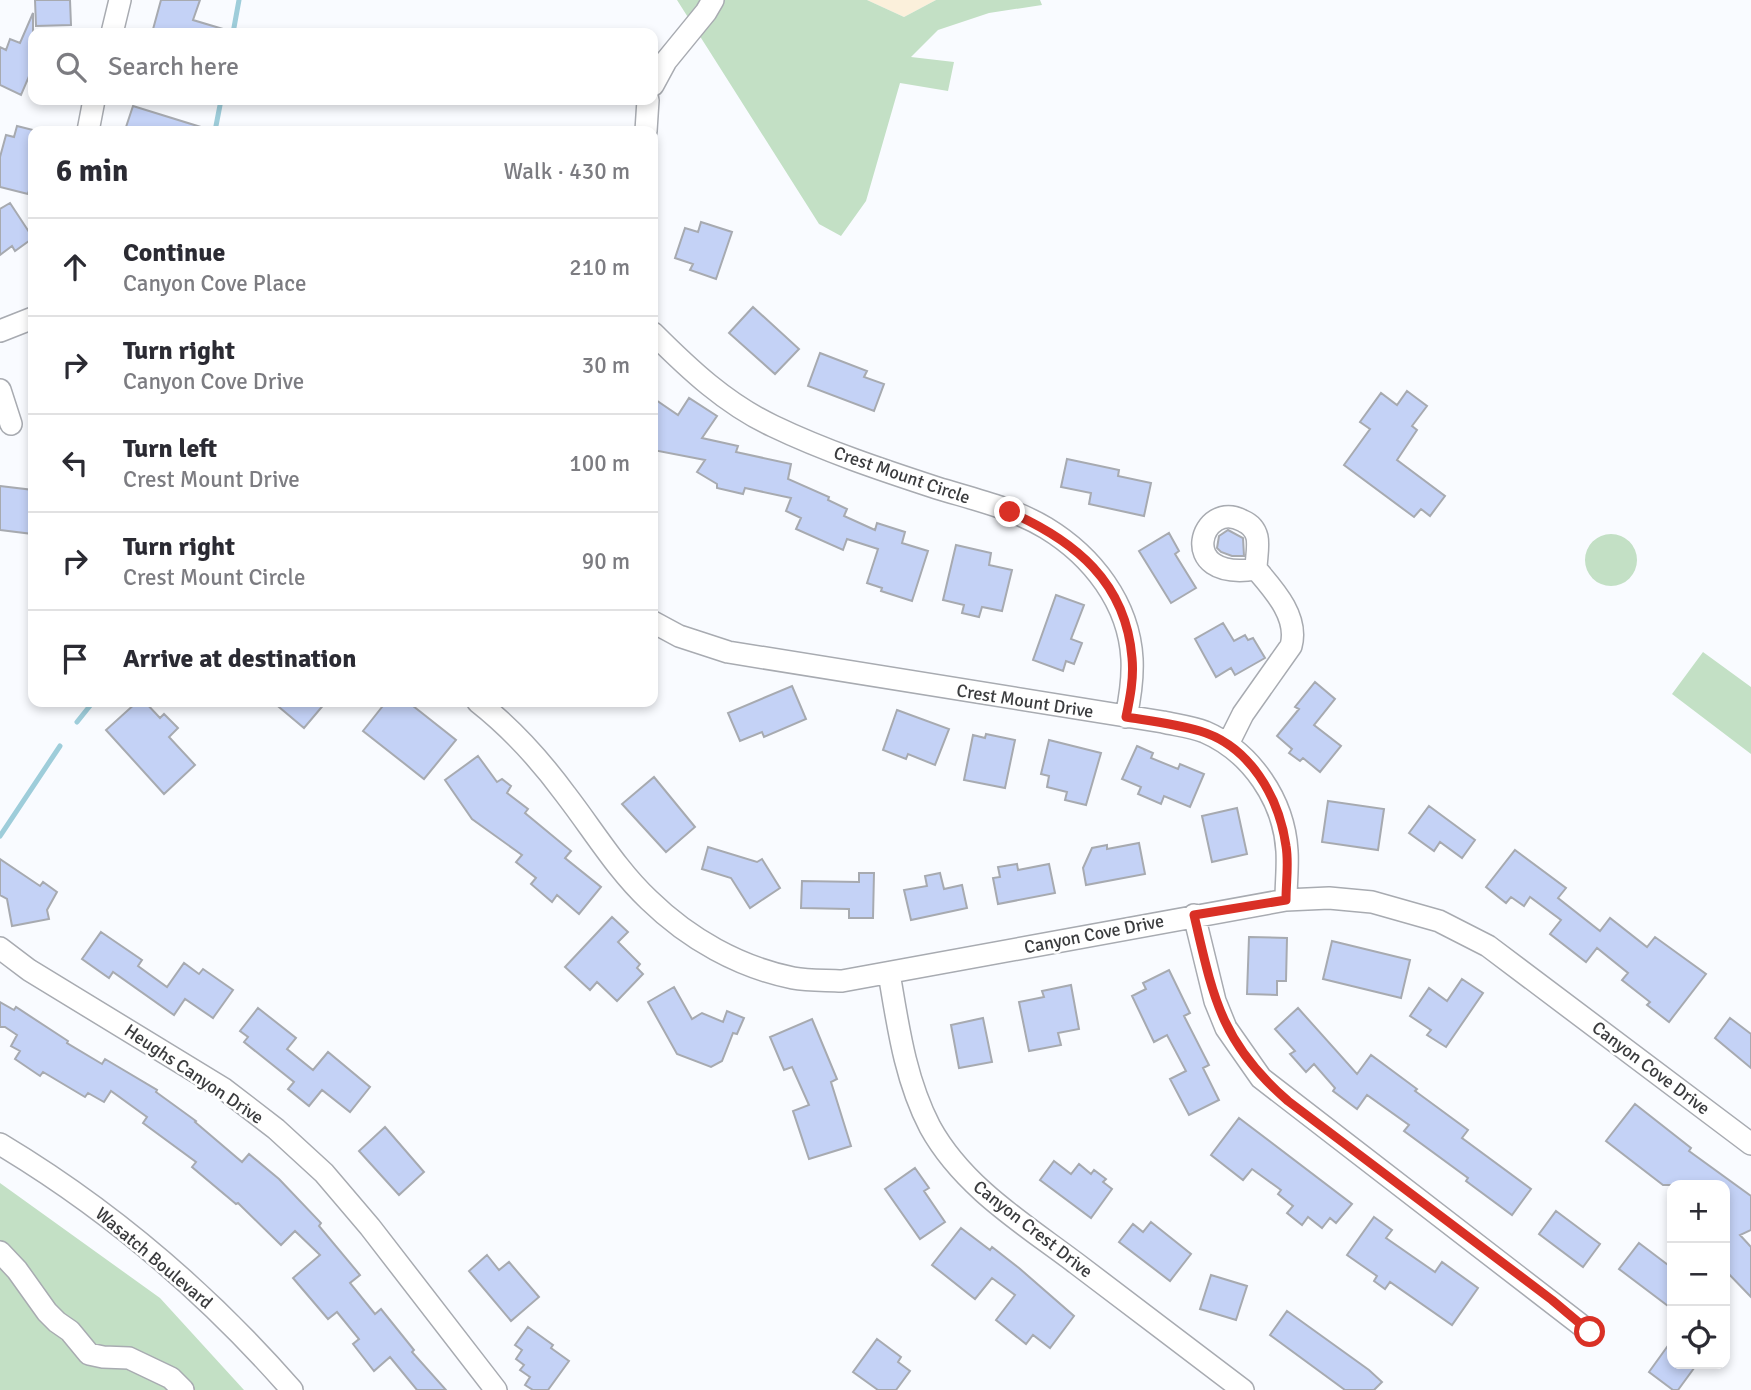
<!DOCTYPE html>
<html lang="en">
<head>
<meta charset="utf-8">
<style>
	:root { --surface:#fff; --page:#f2f2f3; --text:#2b2b33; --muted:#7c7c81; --line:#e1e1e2 }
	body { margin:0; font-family:Signika,sans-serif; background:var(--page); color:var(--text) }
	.controls { position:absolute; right:21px; bottom:21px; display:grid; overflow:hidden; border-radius:14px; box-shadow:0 4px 10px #0003 }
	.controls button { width:63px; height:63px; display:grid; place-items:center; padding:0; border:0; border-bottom:2px solid var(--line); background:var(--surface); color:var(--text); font:35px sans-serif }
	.stop { position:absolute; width:21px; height:21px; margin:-16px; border:5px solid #d93025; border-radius:50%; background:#fff }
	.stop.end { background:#d93025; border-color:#fff; box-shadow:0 2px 7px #0008 }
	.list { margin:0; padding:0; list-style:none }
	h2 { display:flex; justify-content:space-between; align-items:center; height:91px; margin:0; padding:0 28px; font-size:30px }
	h2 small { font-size:23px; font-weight:400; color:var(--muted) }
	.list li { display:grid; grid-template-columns:46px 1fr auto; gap:21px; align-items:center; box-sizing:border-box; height:98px; padding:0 28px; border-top:2px solid var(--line) }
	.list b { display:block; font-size:26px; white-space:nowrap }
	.list p { margin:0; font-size:23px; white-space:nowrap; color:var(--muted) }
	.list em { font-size:23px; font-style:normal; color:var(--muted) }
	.icon { flex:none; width:38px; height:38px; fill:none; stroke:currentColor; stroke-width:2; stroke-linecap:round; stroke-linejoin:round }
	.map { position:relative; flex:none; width:1751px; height:1390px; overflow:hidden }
	.search { position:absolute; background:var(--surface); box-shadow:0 4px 10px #0003; left:28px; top:28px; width:630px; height:77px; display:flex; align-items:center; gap:18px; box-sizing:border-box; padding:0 24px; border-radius:14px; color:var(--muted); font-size:26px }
	.panel { position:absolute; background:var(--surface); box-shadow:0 4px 10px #0003; left:28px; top:126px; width:630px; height:581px; border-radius:14px }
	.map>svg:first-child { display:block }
	.industrial { fill:#fbf0db }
	.green { fill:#c3e0c5 }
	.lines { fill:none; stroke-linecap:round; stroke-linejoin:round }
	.stream { stroke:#9ecdda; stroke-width:5 }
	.building { fill:#c4d2f6; stroke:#a7aab0; stroke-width:2 }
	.minor-casing { stroke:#a8abb1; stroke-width:24 }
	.minor { stroke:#fff; stroke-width:21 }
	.route { stroke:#d93025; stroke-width:9 }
	.labels { text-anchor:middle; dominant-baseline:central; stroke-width:5; stroke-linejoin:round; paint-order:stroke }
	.street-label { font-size:18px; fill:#3b3c3e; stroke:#fff }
</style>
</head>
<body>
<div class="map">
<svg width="1751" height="1390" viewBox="0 0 1751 1390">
	<rect width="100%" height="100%" fill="#f9fbff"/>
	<path class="industrial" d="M867,0h69l-32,17z"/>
	<path class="green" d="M677,0h190l37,17 32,-17h104l2,5 -53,8 -51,17 -27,27 43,5 -6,29 -48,-8 -34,118 -25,35 -22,-12z
		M1585 560a26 26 0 1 1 52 0a26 26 0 1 1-52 0Z
		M1703,652l48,35v67l-79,-60z
		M0,1183l160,115 84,92h-244z"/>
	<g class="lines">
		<path class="stream" d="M233,33l6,-33
			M215,131l6,-31
			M77,722l16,-20
			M0,836l60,-90"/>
	</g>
	<path class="building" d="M35,0h35l1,25 -35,1z
		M161,0h39l-7,20 30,9 -1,4h-70z
		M33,13v54l-12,28 -21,-10v-38l6,3 4,-11 10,4z
		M133,106l71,22 -1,3h-70l1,-2 -8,-2z
		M17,126l16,4v45l-5,19 -28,-7v-30l6,-22 8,2z
		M10,203l23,35 -18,13 -3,-5 -12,9v-46z
		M701,222l31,10 -16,47 -26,-9 3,-6 -18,-6 10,-30 13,4z
		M753,307l46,42 -24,25 -46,-41z
		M820,353l47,18 -3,6 20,7 -10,27 -66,-25z
		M1407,391l20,15 -15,20 5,4 -20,30 48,36 -15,20 -9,-7 -7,8 -70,-52 26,-36 -10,-7 21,-29 16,12z
		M653,398l25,17 11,-17 28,18 -15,22 36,8 -2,6 55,12 -3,15 41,18 -1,3 19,9 -3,7 31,14 2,-7 28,9 -3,11 26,8 -16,50 -31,-10 1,-3 -15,-5 11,-34 -31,-10 -4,11 -47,-21 5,-11 -15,-7 5,-13 -46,-10 -2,6 -26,-6v-4l-20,-12 8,-12 -52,-10z
		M1067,459l52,11 -1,6 33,7 -7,33 -55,-12 2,-11 -30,-6z
		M0,486l33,4v44l-33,-4z
		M1228,530l15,8 1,18h-12l-11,-4 -4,-4 2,-12z
		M1169,533l10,18 -4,3 21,34 -25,15 -32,-52z
		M956,545l35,8 -2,12 23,5 -10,41 -20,-4 -3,10 -17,-4 2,-8 -21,-5z
		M1056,595l28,10 -13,34 11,4 -8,21 -8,-3 -3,10 -30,-11z
		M1223,623l11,18 11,-6 3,5 5,-2 12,20 -30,17 -4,-7 -15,9 -21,-38z
		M1315,682l20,17 -21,26 27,21 -21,26 -17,-14 -3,3 -11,-8 3,-4 -15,-13 22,-27 -4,-2z
		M792,686l14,33 -42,18 -2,-5 -22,9 -12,-28z
		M137,702h8l15,16 4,-4 14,14 -9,9 26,28 -31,29 -58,-64z
		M273,702h53l-22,26z
		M386,702h22l48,38 -32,39 -61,-48z
		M897,710l52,19 -14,36 -27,-11 -2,5 -23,-9z
		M986,734l29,6 -10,48 -41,-8 9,-45 12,3z
		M1049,740l52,13 -15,52 -21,-5 2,-8 -20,-5 2,-11 -8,-2z
		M1137,746l16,7 -2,5 27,11 2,-5 24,10 -14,33 -26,-11 -3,8 -23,-10 3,-7 -19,-8z
		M478,756l19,26 5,-3 9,7 -4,7 21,16 -3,4 46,38 -6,7 36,29 -22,27 -22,-19 -5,7 -21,-18 5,-6 -20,-16 6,-7 -50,-36 -27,-39z
		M654,777l41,50 -29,25 -44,-48z
		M1328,801l56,8 -6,41 -56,-8z
		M1429,806l46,34 -13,18 -22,-16 -6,9 -25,-18z
		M1237,808l10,46 -35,8 -10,-46z
		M1139,843l6,31 -59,11 -3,-17 9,-20 15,-3v4z
		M708,847l49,15 5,-3 18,29 -30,20 -19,-30 -29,-9z
		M1515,850l51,38 -8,10 42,33 10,-13 37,29 8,-10 51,37 -37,48 -22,-17 3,-3 -28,-22 6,-7 -31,-25 -11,14 -36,-28 11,-14 -31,-23 -6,9 -13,-9 -5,6 -20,-16z
		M0,859l40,27 3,-4 14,10 -10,18 2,9 -37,7 -5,-27 -7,-4z
		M1017,864l1,6 31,-6 6,29 -57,11 -5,-26 7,-1 -2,-10z
		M859,873h15l-1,45h-24v-9l-48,-1 1,-27 57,1z
		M940,873l4,16 18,-4 5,23 -56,12 -7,-30 23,-4 -2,-10z
		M612,917l16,15 -10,10 22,22 -3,4 6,6 -26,27 -20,-19 -7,8 -25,-23z
		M101,932l41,28 -4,6 29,21 17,-24 15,11 4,-5 30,21 -20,28 -28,-19 -11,16 -61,-43 -4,6 -27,-19z
		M1249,937l38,1 -1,43h-9v14l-30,-1z
		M1332,941l78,19 -9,38 -78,-19z
		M1169,970l21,43 -6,3 25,49 -6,3 16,32 -30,15 -19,-36 16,-8 -19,-36 -13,7 -22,-46 14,-7 -3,-6z
		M1462,979l21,14 -37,54 -19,-12 4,-5 -21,-14 19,-28 18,13z
		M1071,985l8,44 -21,4 3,12 -32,6 -10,-49 25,-5 -2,-6z
		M674,987l18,32 10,-6 21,9 4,-11 17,7 -7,16 -4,-1 -11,28 -11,6 -34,-13 -29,-52z
		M0,1002l14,8 2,-3 52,34 -1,2 35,21 3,-5 52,31 -1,2 40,29 -1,1 47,40 7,-8 30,25 42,44 -2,3 41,49 -10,8 25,31 6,-5 33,41 -2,2 34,38h-29l-27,-33 -16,14 -21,-27 6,-5 -22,-27 -9,7 -35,-41 27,-23 -25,-24 -14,14 -43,-42 -2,1 -44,-37 4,-5 -53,-39 4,-6 -36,-26 -7,11 -16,-9 -3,4 -42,-25 -3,4 -25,-17 5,-8 -9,-5 6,-11 -12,-8h-5z
		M258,1008l38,30 -9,11 26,21 15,-18 42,35 -20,25 -28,-22 -13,16 -21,-17 6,-7 -50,-40 4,-5 -8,-6z
		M1298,1008l59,66 14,-19 46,34 -2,2 53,39 -6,8 69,51 -19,26 -46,-34 2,-3 -64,-47 5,-6 -42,-30 -10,14 -24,-18 2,-3 -21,-24 -8,8 -16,-18 5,-3 -20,-22z
		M983,1018l9,44 -33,6 -8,-43z
		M1730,1018l21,16v34l-36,-30z
		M812,1019l25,60 -6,3 20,64 -42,13 -16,-48 16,-6 -17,-38 -8,3 -14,-33z
		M1635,1104l56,44 -2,3 62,45v34l-11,5 11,12v50l-26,-27v-85h-62l-57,-44z
		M1239,1118l113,86 -16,19 -6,-5 -8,10 -14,-11 -6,8 -15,-12 6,-7 -15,-12 3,-4 -29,-21 -9,11 -32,-25z
		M385,1127l39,45 -25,23 -40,-44z
		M1054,1161l17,13 8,-10 12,10 3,-4 12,9 -3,3 9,7 -21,29 -51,-38z
		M915,1168l14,20 -5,3 21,31 -25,17 -35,-50z
		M1556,1211l44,33 -17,23 -44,-33z
		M1374,1217l18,13 -6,8 49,34 7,-10 36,26 -26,37 -62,-43 -5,7 -11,-8 3,-5 -30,-21z
		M1151,1222l40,32 -21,27 -51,-39 14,-18 10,8z
		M961,1228l29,22 2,-3 27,21 55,48 -24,32 -17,-13 -7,9 -30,-24 19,-25 -23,-17 -17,21 -43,-34z
		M1639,1243l33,25v41l-53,-40z
		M487,1255l12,15 10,-8 30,35 -28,24 -42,-50z
		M1211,1275l36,11 -11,34 -36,-11z
		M1287,1311l82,59 13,12 -8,8h-29l-75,-55z
		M528,1327l25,18 -2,3 18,13 -21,29h-15l-8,-5 5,-8 -10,-7 4,-5 -8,-6 6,-9 -7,-5z
		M877,1339l24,18 -3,5 12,9 -14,19h-18l-25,-18z
		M1672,1340v24h25l-19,26h-5l-24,-18z"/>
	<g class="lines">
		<defs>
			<path id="minor" d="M112,33l8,-33
				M653,85l13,-24 40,-49 7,-12
				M88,131l6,-31
				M646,131l2,-31
				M0,331l33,-13
				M653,333c36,36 73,71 120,93 52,25 109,44 164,62 36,11 76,20 109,40 46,28 83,75 86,131 1,20 -2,39 -6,58
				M0,390l11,34
				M653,622l26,14 49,16 435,70c13,3 29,5 42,10 46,20 79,68 82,119 1,16 -1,32 -1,49
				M478,702c33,26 63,59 88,93 27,35 51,75 83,105 40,39 90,67 144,78 16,3 33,2 49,3l444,-81 43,-2 43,4 67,19 49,25 263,198
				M1228,744l15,-30 48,-68c8,-29 -17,-56 -35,-77 0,-9 3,-23 1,-32 -2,-8 -7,-13 -14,-16 -41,-24 -70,61 13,48
				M1194,915l21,86 11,27 35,50 329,254
				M0,948l29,22 195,119 52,40 48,44 46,54 126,163
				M889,973c9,53 16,106 41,154 33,60 94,97 147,137 55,42 111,84 166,126
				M0,1144c110,66 208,150 292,246
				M0,1252l17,18 30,42 10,10 13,9 19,23 14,3 26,1 42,20 12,12"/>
		</defs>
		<use href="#minor" class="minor-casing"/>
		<use href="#minor" class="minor"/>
	</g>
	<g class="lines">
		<path class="route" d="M1010,512c65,29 116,70 122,146 2,20 -2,40 -6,59 25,4 50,7 74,14 50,15 79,66 86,115 3,17 0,36 0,54l-92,15c19,82 27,128 94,186l264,199 38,32"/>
	</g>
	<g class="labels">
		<g class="street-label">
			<text transform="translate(902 475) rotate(19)">Crest Mount Circle</text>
			<text transform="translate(1025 701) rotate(9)">Crest Mount Drive</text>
			<text transform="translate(1094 934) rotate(-11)">Canyon Cove Drive</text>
			<text transform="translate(1651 1068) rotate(37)">Canyon Cove Drive</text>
			<text transform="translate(194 1074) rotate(34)">Heughs Canyon Drive</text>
			<text transform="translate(1033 1229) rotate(38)">Canyon Crest Drive</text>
			<text transform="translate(154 1258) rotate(40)">Wasatch Boulevard</text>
		</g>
	</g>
</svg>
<div class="controls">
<button>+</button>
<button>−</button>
<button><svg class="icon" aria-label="locate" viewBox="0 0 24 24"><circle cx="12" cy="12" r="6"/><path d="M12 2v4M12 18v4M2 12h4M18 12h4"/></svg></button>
</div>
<div class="stop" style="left:1590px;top:1332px"></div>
<div class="stop end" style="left:1010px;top:512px"></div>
<div class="search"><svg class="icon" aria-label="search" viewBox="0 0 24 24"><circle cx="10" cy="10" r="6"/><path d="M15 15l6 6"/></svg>Search here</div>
<section class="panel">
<h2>6 min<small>Walk · 430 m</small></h2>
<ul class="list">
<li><svg class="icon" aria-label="ahead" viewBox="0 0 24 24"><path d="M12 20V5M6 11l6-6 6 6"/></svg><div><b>Continue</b><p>Canyon Cove Place</p></div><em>210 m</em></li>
<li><svg class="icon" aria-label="right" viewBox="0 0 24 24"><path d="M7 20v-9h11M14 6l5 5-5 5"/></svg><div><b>Turn right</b><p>Canyon Cove Drive</p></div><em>30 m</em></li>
<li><svg class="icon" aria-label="left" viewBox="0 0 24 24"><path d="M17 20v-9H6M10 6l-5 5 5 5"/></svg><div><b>Turn left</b><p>Crest Mount Drive</p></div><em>100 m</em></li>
<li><svg class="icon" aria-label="right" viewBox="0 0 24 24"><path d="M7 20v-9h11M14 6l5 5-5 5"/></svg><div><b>Turn right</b><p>Crest Mount Circle</p></div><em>90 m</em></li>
<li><svg class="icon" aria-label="arrive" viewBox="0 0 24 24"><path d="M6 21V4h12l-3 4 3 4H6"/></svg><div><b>Arrive at destination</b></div></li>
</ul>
</section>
</div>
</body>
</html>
